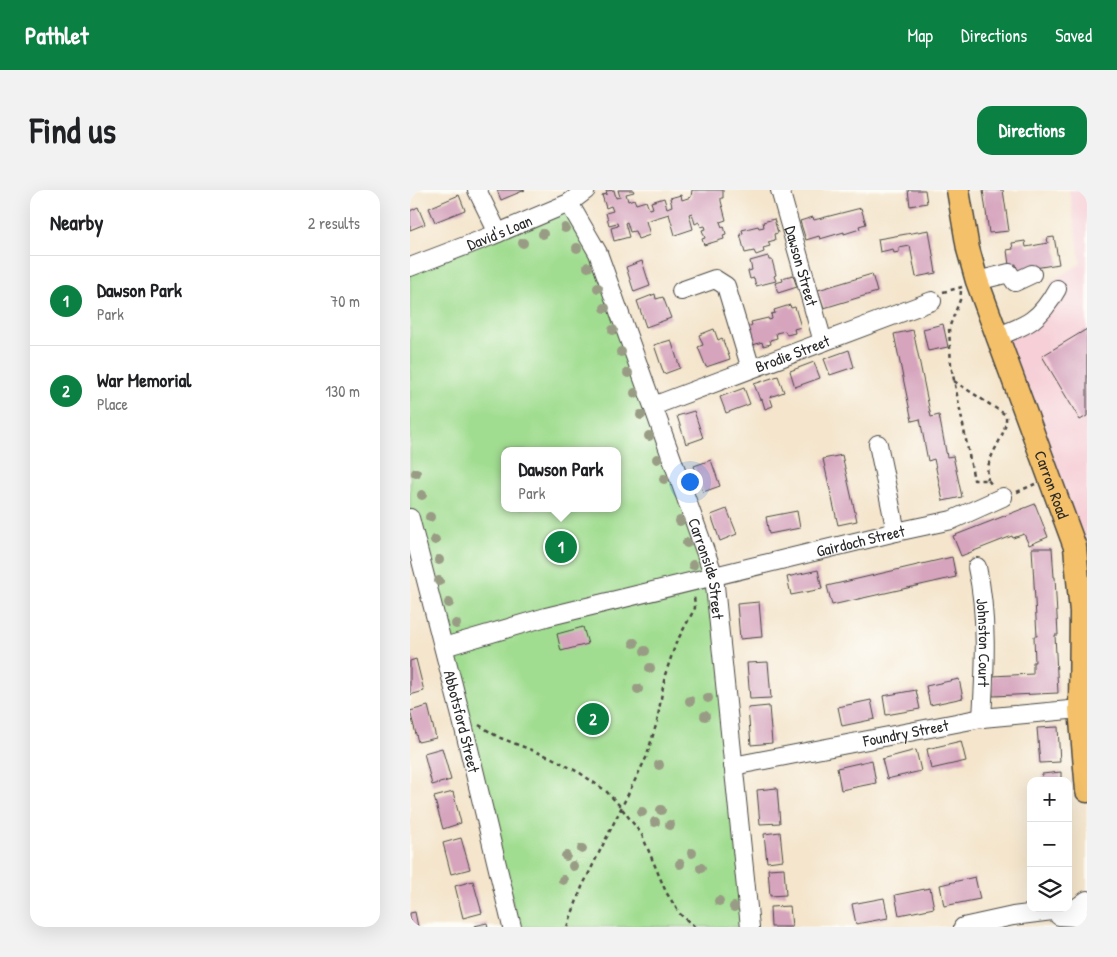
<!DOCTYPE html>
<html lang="en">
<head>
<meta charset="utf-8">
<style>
	:root { --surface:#fff; --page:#f2f2f2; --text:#202124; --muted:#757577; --line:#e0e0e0; --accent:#0b8043 }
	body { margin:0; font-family:"Patrick Hand",sans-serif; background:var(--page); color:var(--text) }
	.controls { position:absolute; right:15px; bottom:15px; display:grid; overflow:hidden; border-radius:10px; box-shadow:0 5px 20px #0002 }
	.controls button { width:45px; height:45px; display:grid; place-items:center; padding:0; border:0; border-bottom:1px solid var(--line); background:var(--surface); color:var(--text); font:25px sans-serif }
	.you { position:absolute; left:279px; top:291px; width:18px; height:18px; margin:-12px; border:4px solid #fff; border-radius:50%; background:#1a73e8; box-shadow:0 0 0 8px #1a73e833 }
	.badge { display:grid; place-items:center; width:32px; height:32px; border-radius:50%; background:var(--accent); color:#fff; font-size:16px; font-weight:700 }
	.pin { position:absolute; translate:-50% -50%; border:2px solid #fff; box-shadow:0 1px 5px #0006 }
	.popup { position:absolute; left:91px; top:257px; width:120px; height:65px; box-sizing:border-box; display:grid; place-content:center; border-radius:10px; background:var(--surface); filter:drop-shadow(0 1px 4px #0005); font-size:16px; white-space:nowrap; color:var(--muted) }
	.popup b { font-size:19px; color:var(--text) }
	.popup::after { content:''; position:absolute; left:50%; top:100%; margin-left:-10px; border:10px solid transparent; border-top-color:var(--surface) }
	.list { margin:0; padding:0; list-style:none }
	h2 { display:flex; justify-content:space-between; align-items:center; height:65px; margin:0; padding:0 20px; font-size:21px }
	h2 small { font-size:16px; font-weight:400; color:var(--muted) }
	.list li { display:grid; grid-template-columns:32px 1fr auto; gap:15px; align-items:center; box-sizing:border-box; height:90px; padding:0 20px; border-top:1px solid var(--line) }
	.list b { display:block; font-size:19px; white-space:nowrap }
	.list p { margin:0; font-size:16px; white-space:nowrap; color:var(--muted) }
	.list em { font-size:16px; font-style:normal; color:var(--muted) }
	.icon { flex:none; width:28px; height:28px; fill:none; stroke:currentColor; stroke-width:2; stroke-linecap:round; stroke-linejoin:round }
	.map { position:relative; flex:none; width:677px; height:737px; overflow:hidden; border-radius:15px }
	header { display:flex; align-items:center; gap:30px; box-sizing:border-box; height:70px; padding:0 25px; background:var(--accent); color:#fff }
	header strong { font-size:24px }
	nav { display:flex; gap:28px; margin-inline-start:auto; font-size:18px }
	.intro { display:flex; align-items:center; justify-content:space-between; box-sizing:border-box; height:120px; padding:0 30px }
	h1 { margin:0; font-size:35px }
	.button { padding:12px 22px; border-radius:15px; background:var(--accent); color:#fff; font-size:18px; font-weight:700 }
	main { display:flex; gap:30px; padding:0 30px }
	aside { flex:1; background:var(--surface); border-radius:15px; box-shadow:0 5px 20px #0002 }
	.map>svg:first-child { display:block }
	.built { fill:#f6cfd7 }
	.green { fill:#a1dd91; stroke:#66845e; fill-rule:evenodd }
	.building { fill:#d6a4bd }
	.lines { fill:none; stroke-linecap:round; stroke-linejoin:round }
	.minor-casing { stroke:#494743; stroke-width:20 }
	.major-casing { stroke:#494743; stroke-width:25 }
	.path { stroke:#494743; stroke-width:2.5; stroke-dasharray:4 4; stroke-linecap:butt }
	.minor { stroke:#fff; stroke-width:18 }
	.major { stroke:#f4c16a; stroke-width:22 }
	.tree { fill:#999c84 }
	.labels { text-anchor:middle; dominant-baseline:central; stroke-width:4.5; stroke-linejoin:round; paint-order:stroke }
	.street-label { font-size:16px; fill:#2b2b2b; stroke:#fdfcf7 }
</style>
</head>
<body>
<header>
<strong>Pathlet</strong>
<nav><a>Map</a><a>Directions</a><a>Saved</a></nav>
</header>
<div class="intro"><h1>Find us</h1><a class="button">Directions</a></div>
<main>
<aside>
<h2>Nearby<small>2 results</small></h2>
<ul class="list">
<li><span class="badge">1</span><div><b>Dawson Park</b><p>Park</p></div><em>70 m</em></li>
<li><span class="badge">2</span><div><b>War Memorial</b><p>Place</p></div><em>130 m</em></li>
</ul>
</aside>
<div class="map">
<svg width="677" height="737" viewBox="0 0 677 737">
	<rect width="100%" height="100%" fill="#fdfcf7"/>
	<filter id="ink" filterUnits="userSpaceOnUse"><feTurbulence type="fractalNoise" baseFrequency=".02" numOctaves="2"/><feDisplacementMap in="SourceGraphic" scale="10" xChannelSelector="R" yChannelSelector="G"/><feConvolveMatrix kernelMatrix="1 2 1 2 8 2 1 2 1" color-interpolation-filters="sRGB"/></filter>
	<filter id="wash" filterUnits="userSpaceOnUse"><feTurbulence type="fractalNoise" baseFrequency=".0096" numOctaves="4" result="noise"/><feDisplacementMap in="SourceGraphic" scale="20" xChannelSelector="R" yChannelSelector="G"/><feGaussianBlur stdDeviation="1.12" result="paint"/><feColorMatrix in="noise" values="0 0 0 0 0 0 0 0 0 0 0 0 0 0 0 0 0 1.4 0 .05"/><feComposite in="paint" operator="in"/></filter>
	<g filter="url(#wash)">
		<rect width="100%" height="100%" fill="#f4e5cc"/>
		<path class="built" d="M659,0h18v601l-12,-244 -79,-210 59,-44 -5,-11 31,-18z"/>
		<path class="green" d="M159,13l29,50 116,323 36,351h-231l-109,-409v-251zM95,261h112v57h-112z"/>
		<g id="blocks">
			<path class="building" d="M87,0h28l-24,10z
				M204,0l2,8 4,-1 -2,-7h15l1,2 -8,2 2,7 6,-2 2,5 10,-3 3,8 4,-1 -2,-6 13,-4 3,10 5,-2 -2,-8 11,-3 1,5 9,-3 1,-7h31v8h-2v3l5,19 -6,2 2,5 2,-1 2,8 -3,1 1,4 -20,6 -2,-6 3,-1 -3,-8 4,-1 -1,-3 -4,1 -2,-5 -4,2 -3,-11 -3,1 4,15 -18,6 -6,-21 -23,7 4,14 -12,4 -3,-8 -5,1 -3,-10 -2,1 4,14 -15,4 -3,-13 7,-2 -1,-3 -8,2 -3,-12 7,-2 -2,-5 -5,2 -4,-13 5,-1 -1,-3z
				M498,0h17l2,13 -17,3z
				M573,0h20l6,41 -20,2z
				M49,5l6,15 -30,12 -6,-14z
				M8,17l7,17 -15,6v-19z
				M451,18l5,16 -7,2 1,3 -16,5v-2l-24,7 -1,-3 -13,4 -6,-19 13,-4 1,3z
				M364,29l4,14 -4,1 1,6 -7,2 2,4 -7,2 1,4 -8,3 -2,-4 -9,2 -5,-19 3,-1 -1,-3 16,-4 1,2 5,-1 -1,-5z
				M519,40l7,43 -20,4 -6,-31 -11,2v4l-5,1 -1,-4 -13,3 -2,-13z
				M644,47l5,27 -42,7 -1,-7 -7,1 -2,-15 6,-1 -1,-6 13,-2 1,6 22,-4 -1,-5z
				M358,66l1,4h3l4,15 -2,1 2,5 -20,5 -2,-8 -4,1 -2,-8 4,-1 -2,-9z
				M232,71l8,25 -16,6 -8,-25z
				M462,84l5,18 -53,16 -6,-18z
				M383,85l4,12 -19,6 -3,-10 8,-2 -1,-3z
				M245,104l1,5 7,-2 8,21 -25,9 -9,-26z
				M380,115l1,3 4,-1 6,20 -7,2 1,4 -8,2 -2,-4 -9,2 1,5 -7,2 1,4 -8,2 -1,-4 -9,3 -5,-18 4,-2 -1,-3 17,-4 1,2 3,-1 -1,-5 4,-1 -1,-3z
				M533,134l5,23 -20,4 -5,-22z
				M304,139l4,11 4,-2 8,21 -24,8 -8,-20 5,-2 -4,-10z
				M677,139v87l-7,4 -38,-64z
				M503,140l18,87 8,-2 8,42 6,-1 9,41 -19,4 -9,-42 -6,2 -8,-42 -8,2 -18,-87z
				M261,150l9,28 -16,6 -10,-29z
				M439,160l5,17 -24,8 -6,-16z
				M404,172l6,16 -25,9 -5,-16z
				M368,186l6,16 -14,5 3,9 -8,3 -3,-10 -2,1 -6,-16z
				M334,198l6,16 -24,9 -6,-16z
				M284,221l9,27 -17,6 -9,-28z
				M432,265l15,66 -19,4 -15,-66z
				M301,270l9,26 -17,6 -9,-26z
				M625,314l13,33 -19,8 -5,-11 -11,4 -1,-2 -51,20 -8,-20z
				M317,319l10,25 -17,7 -9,-26z
				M387,321l3,17 -31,6 -3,-17z
				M622,358h20l2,29h1l3,58h-3l3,58 -65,3 -1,-20 41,-2v-12h2l-1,-26h3z
				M542,367l4,20 -124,28 -5,-19z
				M408,380l4,19 -31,6 -4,-18z
				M349,412l3,35 -22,2 -3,-35z
				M173,437l5,17 -27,7 -4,-17z
				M6,469l8,32 -14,4v-34z
				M358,472l3,36 -21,1 -3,-36z
				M549,489l4,19 -33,7 -4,-19z
				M506,500l4,19 -34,6 -3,-19z
				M461,510l4,19 -33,7 -4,-19z
				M18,516l8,32 -18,4 -8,-31z
				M359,516l3,37 -21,2 -3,-37z
				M648,537l2,35 -20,1 -3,-35z
				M551,551l5,20 -35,8 -4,-20z
				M32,558l9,32 -19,5 -8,-32z
				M506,560l5,21 -34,8 -5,-20z
				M462,570l4,23 -35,7 -4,-22z
				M651,582v9h-18l-1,-7z
				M367,598l3,35 -20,1 -3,-34z
				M43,602l8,31 -18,6 -9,-32z
				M370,642l3,28 -16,2 -3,-28z
				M51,648l9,31 -19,5 -8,-31z
				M374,678l2,27 -16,1 -2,-27z
				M565,687l5,22 -36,7 -4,-21z
				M63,691l9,32 -19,5 -8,-32z
				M520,698l4,20 -35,7 -4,-20z
				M474,708l4,20 -32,6 -4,-20z
				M380,716l2,21h-21l-1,-20z
				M5,722l3,15h-8v-14z
				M77,733l1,4h-14v-1z"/>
		</g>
	</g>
	<g filter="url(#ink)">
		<use href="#blocks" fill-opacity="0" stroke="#494743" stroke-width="1"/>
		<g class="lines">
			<defs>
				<g id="minor">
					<path d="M67,0l21,43"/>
					<path id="s1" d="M370,0l43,152"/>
					<path id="s2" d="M159,13l29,50 116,323 36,351"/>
					<path id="s3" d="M0,77l81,-31 78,-33 17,-13"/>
					<path d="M567,91l32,-8 6,9 17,-8"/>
					<path d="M271,101l34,-12 11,7 25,83"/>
					<path d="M586,147c32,-12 44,-17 61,-48"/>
					<path id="s4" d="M243,216l279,-105"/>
					<path d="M468,254l18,88"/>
					<path id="s5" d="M0,328l51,198 51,211"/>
					<path id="s6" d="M567,377c11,49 8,101 5,151"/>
					<path id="s7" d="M34,457l102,-30 350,-85 56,-12 51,-23"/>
					<path id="s8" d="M323,576l249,-48 98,-9"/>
					<path d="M649,726l16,1 12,3"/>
					<path d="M553,737l50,-11 63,-8 11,-8"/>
				</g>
				<g id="major">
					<path id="s9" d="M548,0l10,59 9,32 98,266 6,65 -1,97 7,82"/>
				</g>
			</defs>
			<use href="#minor" class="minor-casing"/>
			<use href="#major" class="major-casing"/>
			<path class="path" d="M551,101l-1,9 -11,28 2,37 23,115h14l4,5
				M533,102l19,-5
				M544,191l52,34c2,23 -23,42 -18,65
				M607,302l18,-8
				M69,535l19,12 54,21 28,15 26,18 14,15 22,29 24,57 14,22 15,13
				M157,737l15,-40 64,-129 11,-36 8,-47 11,-32 19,-35 -1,-13"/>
			<use href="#minor" class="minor"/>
			<use href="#major" class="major"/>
		</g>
		<g class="tree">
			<circle cx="155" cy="38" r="5"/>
			<circle cx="133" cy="44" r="5"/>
			<circle cx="113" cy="53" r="5"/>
			<circle cx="167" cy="58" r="5"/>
			<circle cx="178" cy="77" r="5"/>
			<circle cx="188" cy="98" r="5"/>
			<circle cx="195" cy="118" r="5"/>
			<circle cx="203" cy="140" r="5"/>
			<circle cx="211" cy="162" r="5"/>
			<circle cx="218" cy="183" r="5"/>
			<circle cx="225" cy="203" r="5"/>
			<circle cx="231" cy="225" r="5"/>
			<circle cx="239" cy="246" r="5"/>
			<circle cx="247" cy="269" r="5"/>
			<circle cx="6" cy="283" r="5"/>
			<circle cx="254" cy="289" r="5"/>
			<circle cx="12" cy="305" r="5"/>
			<circle cx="20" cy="327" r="5"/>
			<circle cx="270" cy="331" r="5"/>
			<circle cx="25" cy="350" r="5"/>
			<circle cx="277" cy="353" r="5"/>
			<circle cx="29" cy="370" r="5"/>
			<circle cx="283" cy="375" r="5"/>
			<circle cx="29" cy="391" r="5"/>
			<circle cx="39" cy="413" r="5"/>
			<circle cx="46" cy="434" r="5"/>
			<circle cx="224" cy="453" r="5"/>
			<circle cx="235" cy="461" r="5"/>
			<circle cx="240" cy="478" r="5"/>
			<circle cx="228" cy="499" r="5"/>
			<circle cx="298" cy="508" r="5"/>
			<circle cx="280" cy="511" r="5"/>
			<circle cx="295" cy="526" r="5"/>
			<circle cx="249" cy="575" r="5"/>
			<circle cx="251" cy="620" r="5"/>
			<circle cx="232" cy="622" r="5"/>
			<circle cx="245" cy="632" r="5"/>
			<circle cx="260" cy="635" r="5"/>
			<circle cx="172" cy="659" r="5"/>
			<circle cx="282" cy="663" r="5"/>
			<circle cx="156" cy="666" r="5"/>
			<circle cx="270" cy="674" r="5"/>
			<circle cx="163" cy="676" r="5"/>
			<circle cx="291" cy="678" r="5"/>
			<circle cx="153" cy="690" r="5"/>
			<circle cx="309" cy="711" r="5"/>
			<circle cx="324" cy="717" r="5"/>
		</g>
	</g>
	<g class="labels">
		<g class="street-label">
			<text stroke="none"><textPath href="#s3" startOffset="96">David's Loan</textPath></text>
			<text stroke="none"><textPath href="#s1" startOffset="79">Dawson Street</textPath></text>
			<text stroke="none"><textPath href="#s4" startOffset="149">Brodie Street</textPath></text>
			<text stroke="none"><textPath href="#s9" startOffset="310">Carron Road</textPath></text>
			<text stroke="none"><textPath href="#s7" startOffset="430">Gairdoch Street</textPath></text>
			<text stroke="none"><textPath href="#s2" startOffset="392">Carronside Street</textPath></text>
			<text stroke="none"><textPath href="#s6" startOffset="76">Johnston Court</textPath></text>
			<text stroke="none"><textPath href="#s5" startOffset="210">Abbotsford Street</textPath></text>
			<text stroke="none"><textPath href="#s8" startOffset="176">Foundry Street</textPath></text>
		</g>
	</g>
</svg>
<div class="controls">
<button>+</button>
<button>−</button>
<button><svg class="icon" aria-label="layers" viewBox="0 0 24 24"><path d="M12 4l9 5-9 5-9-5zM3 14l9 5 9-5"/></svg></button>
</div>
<div class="you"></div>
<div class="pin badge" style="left:151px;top:357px">1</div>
<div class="popup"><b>Dawson Park</b>Park</div>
<div class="pin badge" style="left:183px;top:529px">2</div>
</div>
</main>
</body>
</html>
